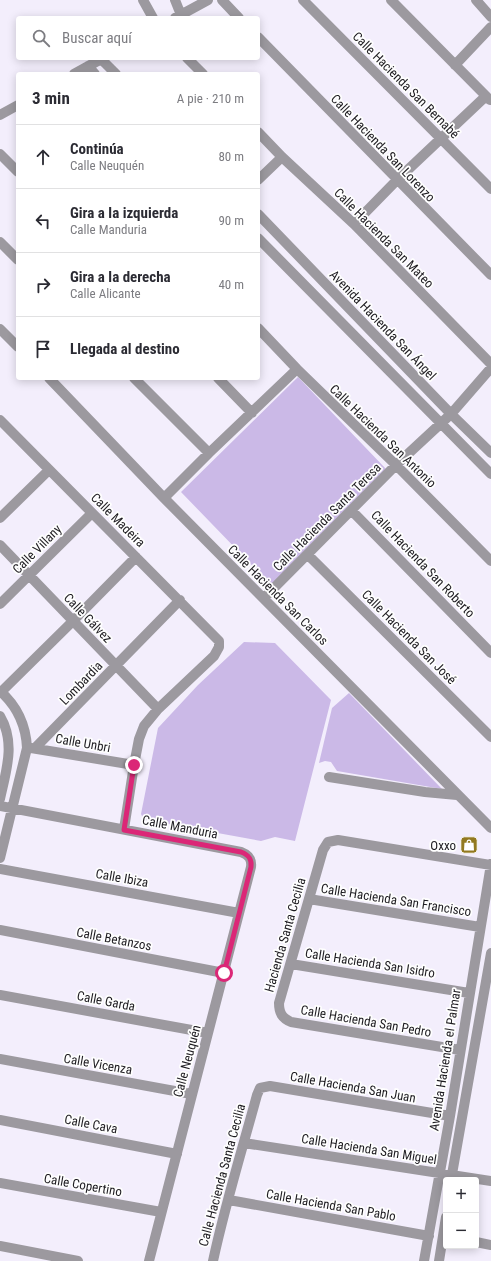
<!DOCTYPE html>
<html lang="es">
<head>
<meta charset="utf-8">
<style>
	:root { --surface:#fff; --page:#f2f2f3; --text:#2b2b33; --muted:#7c7c81; --line:#e1e1e2 }
	body { margin:0; font-family:"Roboto Condensed",sans-serif; background:var(--page); color:var(--text) }
	.controls { position:absolute; right:12px; bottom:12px; display:grid; overflow:hidden; border-radius:4px; box-shadow:0 2px 10px #0003 }
	.controls button { width:36px; height:36px; display:grid; place-items:center; padding:0; border:0; border-bottom:1px solid var(--line); background:var(--surface); color:var(--text); font:20px sans-serif }
	.stop { position:absolute; width:12px; height:12px; margin:-9px; border:3px solid #db2777; border-radius:50%; background:#fff }
	.stop.end { background:#db2777; border-color:#fff; box-shadow:0 1px 4px #0008 }
	.list { margin:0; padding:0; list-style:none }
	h2 { display:flex; justify-content:space-between; align-items:center; height:52px; margin:0; padding:0 16px; font-size:17px }
	h2 small { font-size:13px; font-weight:400; color:var(--muted) }
	.list li { display:grid; grid-template-columns:26px 1fr auto; gap:12px; align-items:center; box-sizing:border-box; height:64px; padding:0 16px; border-top:1px solid var(--line) }
	.list b { display:block; font-size:15px; white-space:nowrap }
	.list p { margin:0; font-size:13px; white-space:nowrap; color:var(--muted) }
	.list em { font-size:13px; font-style:normal; color:var(--muted) }
	.icon { flex:none; width:22px; height:22px; fill:none; stroke:currentColor; stroke-width:2; stroke-linecap:round; stroke-linejoin:round }
	.map { position:relative; flex:none; width:491px; height:1261px; overflow:hidden }
	.search { position:absolute; background:var(--surface); box-shadow:0 2px 10px #0003; left:16px; top:16px; width:244px; height:44px; display:flex; align-items:center; gap:10px; box-sizing:border-box; padding:0 14px; border-radius:4px; color:var(--muted); font-size:15px }
	.panel { position:absolute; background:var(--surface); box-shadow:0 2px 10px #0003; left:16px; top:72px; width:244px; height:308px; border-radius:4px }
	.map>svg:first-child { display:block }
	.green { fill:#cbb9e7 }
	.lines { fill:none; stroke-linecap:round; stroke-linejoin:round }
	.minor { stroke:#9c999f; stroke-width:10 }
	.route { stroke:#db2777; stroke-width:5 }
	.labels { text-anchor:middle; dominant-baseline:central; stroke-width:3.5; stroke-linejoin:round; paint-order:stroke }
	.street-label { font-size:13px; fill:#1d1b20; stroke:#fefefe }
	.poi-label { font-size:13px; fill:#1d1b20; stroke:#fefefe; text-anchor:end }
</style>
</head>
<body>
<div class="map">
<svg width="491" height="1261" viewBox="0 0 491 1261">
	<rect width="100%" height="100%" fill="#f3eefc"/>
	<path class="green" d="M298,377l88,92 -115,116 -90,-93z
		M244,642l31,1 56,57 -36,141 -20,-4 -14,4 -115,-21 -3,-2 -2,-4 17,-86 40,-43z
		M349,693l93,96 -105,-18 -6,-9 -6,-1 -6,2 13,-55z"/>
	<g class="lines">
		<path class="minor" d="M143,0l10,18
			M175,0l6,15
			M222,0l17,18
			M303,0l188,189
			M391,0l99,100
			M476,0l15,17
			M175,18l33,-18
			M258,37l233,238
			M187,58l16,16
			M101,59l15,15
			M455,65l36,-38
			M88,66l7,8
			M74,74l29,-16
			M0,115l18,-10
			M258,132l24,25 72,67 137,140
			M0,154l18,18
			M258,180l24,-23
			M258,214l193,200 40,39
			M354,224l43,-44 89,-84
			M258,238l233,236
			M0,242l18,18
			M258,328l39,41 99,96 95,96
			M0,329l18,18
			M49,378l115,120 327,330
			M134,378l75,75
			M218,378l34,35
			M0,420l219,221v6l-5,9 -56,53 -14,17 -5,13 -5,26 -10,64
			M164,498l45,-45 88,-84
			M352,511l139,142
			M0,518l49,-48
			M0,545l158,164
			M308,555l183,182
			M264,598l132,-133 55,-51 40,-46
			M0,604l92,-91
			M0,691c17,15 26,35 27,57l-27,110
			M1,692l72,-71 63,-64
			M0,716c16,27 6,55 0,83
			M31,748l103,17
			M35,748l145,-148
			M329,777l96,15 32,3
			M0,806l241,46c8,3 11,7 10,15l-102,394
			M0,869l239,44
			M309,899l171,28
			M0,930l224,43
			M291,964l178,29
			M0,995l208,38
			M460,1050l-169,-28c-9,-4 -12,-9 -12,-19l44,-153 5,-8 10,-2 153,25
			M0,1059l191,35
			M0,1120l177,34
			M244,1143l247,38
			M451,1180l40,-227
			M0,1183l161,29
			M229,1200l200,36
			M476,1242l15,3
			M0,1246l78,15
			M213,1261c12,-56 29,-111 44,-166l3,-7 10,-2 180,30
			M424,1261l26,-145 41,-252
			M439,1261l7,-44"/>
	</g>
	<g class="lines">
		<path class="route" d="M134,765l-10,65 117,22c8,3 11,7 10,15l-27,106"/>
	</g>
	<defs>
		<symbol id="shop-square" viewBox="-11 -11 22 22"><rect x="-9" y="-9" width="18" height="18" rx="4" fill="#92791f" stroke="#fefefe"/><path d="M-5-2.5h2.3a2.7 3.5 0 0 1 5.4 0H5L5.5 6h-11ZM-1.5-2.5h3a1.5 2.3 0 0 0-3 0Z" fill="#fff"/></symbol>
	</defs>
	<g fill-rule="evenodd">
		<use href="#shop-square" x="459" y="835" width="20" height="20"/>
	</g>
	<g class="labels">
		<g class="street-label">
			<text transform="translate(406 85) rotate(45)">Calle Hacienda San Bernabé</text>
			<text transform="translate(383 148) rotate(46)">Calle Hacienda San Lorenzo</text>
			<text transform="translate(384 238) rotate(45)">Calle Hacienda San Mateo</text>
			<text transform="translate(383 325) rotate(46)">Avenida Hacienda San Ángel</text>
			<text transform="translate(383 436) rotate(44)">Calle Hacienda San Antonio</text>
			<text transform="translate(327 517) rotate(-45)">Calle Hacienda Santa Teresa</text>
			<text transform="translate(118 520) rotate(45)">Calle Madeira</text>
			<text transform="translate(37 549) rotate(-45)">Calle Villany</text>
			<text transform="translate(423 564) rotate(46)">Calle Hacienda San Roberto</text>
			<text transform="translate(278 595) rotate(45)">Calle Hacienda San Carlos</text>
			<text transform="translate(88 618) rotate(46)">Calle Gálvez</text>
			<text transform="translate(409 637) rotate(45)">Calle Hacienda San José</text>
			<text transform="translate(81 683) rotate(-46)">Lombardia</text>
			<text transform="translate(83 743) rotate(10)">Calle Unbri</text>
			<text transform="translate(180 827) rotate(11)">Calle Manduria</text>
			<text transform="translate(122 878) rotate(10)">Calle Ibiza</text>
			<text transform="translate(396 900) rotate(9)">Calle Hacienda San Francisco</text>
			<text transform="translate(285 935) rotate(-74)">Hacienda Santa Cecilia</text>
			<text transform="translate(114 939) rotate(11)">Calle Betanzos</text>
			<text transform="translate(370 963) rotate(9)">Calle Hacienda San Isidro</text>
			<text transform="translate(106 1001) rotate(11)">Calle Garda</text>
			<text transform="translate(366 1021) rotate(10)">Calle Hacienda San Pedro</text>
			<text transform="translate(445 1060) rotate(-81)">Avenida Hacienda el Palmar</text>
			<text transform="translate(187 1061) rotate(-75)">Calle Neuquén</text>
			<text transform="translate(98 1064) rotate(10)">Calle Vicenza</text>
			<text transform="translate(353 1087) rotate(10)">Calle Hacienda San Juan</text>
			<text transform="translate(91 1124) rotate(11)">Calle Cava</text>
			<text transform="translate(369 1149) rotate(9)">Calle Hacienda San Miguel</text>
			<text transform="translate(222 1175) rotate(-75)">Calle Hacienda Santa Cecilia</text>
			<text transform="translate(83 1185) rotate(10)">Calle Copertino</text>
			<text transform="translate(331 1205) rotate(10)">Calle Hacienda San Pablo</text>
		</g>
		<g class="poi-label">
			<text x="456" y="845">Oxxo</text>
		</g>
	</g>
</svg>
<div class="controls">
<button>+</button>
<button>−</button>
</div>
<div class="stop" style="left:224px;top:973px"></div>
<div class="stop end" style="left:134px;top:765px"></div>
<div class="search"><svg class="icon" aria-label="search" viewBox="0 0 24 24"><circle cx="10" cy="10" r="6"/><path d="M15 15l6 6"/></svg>Buscar aquí</div>
<section class="panel">
<h2>3 min<small>A pie · 210 m</small></h2>
<ul class="list">
<li><svg class="icon" aria-label="ahead" viewBox="0 0 24 24"><path d="M12 20V5M6 11l6-6 6 6"/></svg><div><b>Continúa</b><p>Calle Neuquén</p></div><em>80 m</em></li>
<li><svg class="icon" aria-label="left" viewBox="0 0 24 24"><path d="M17 20v-9H6M10 6l-5 5 5 5"/></svg><div><b>Gira a la izquierda</b><p>Calle Manduria</p></div><em>90 m</em></li>
<li><svg class="icon" aria-label="right" viewBox="0 0 24 24"><path d="M7 20v-9h11M14 6l5 5-5 5"/></svg><div><b>Gira a la derecha</b><p>Calle Alicante</p></div><em>40 m</em></li>
<li><svg class="icon" aria-label="arrive" viewBox="0 0 24 24"><path d="M6 21V4h12l-3 4 3 4H6"/></svg><div><b>Llegada al destino</b></div></li>
</ul>
</section>
</div>
</body>
</html>
